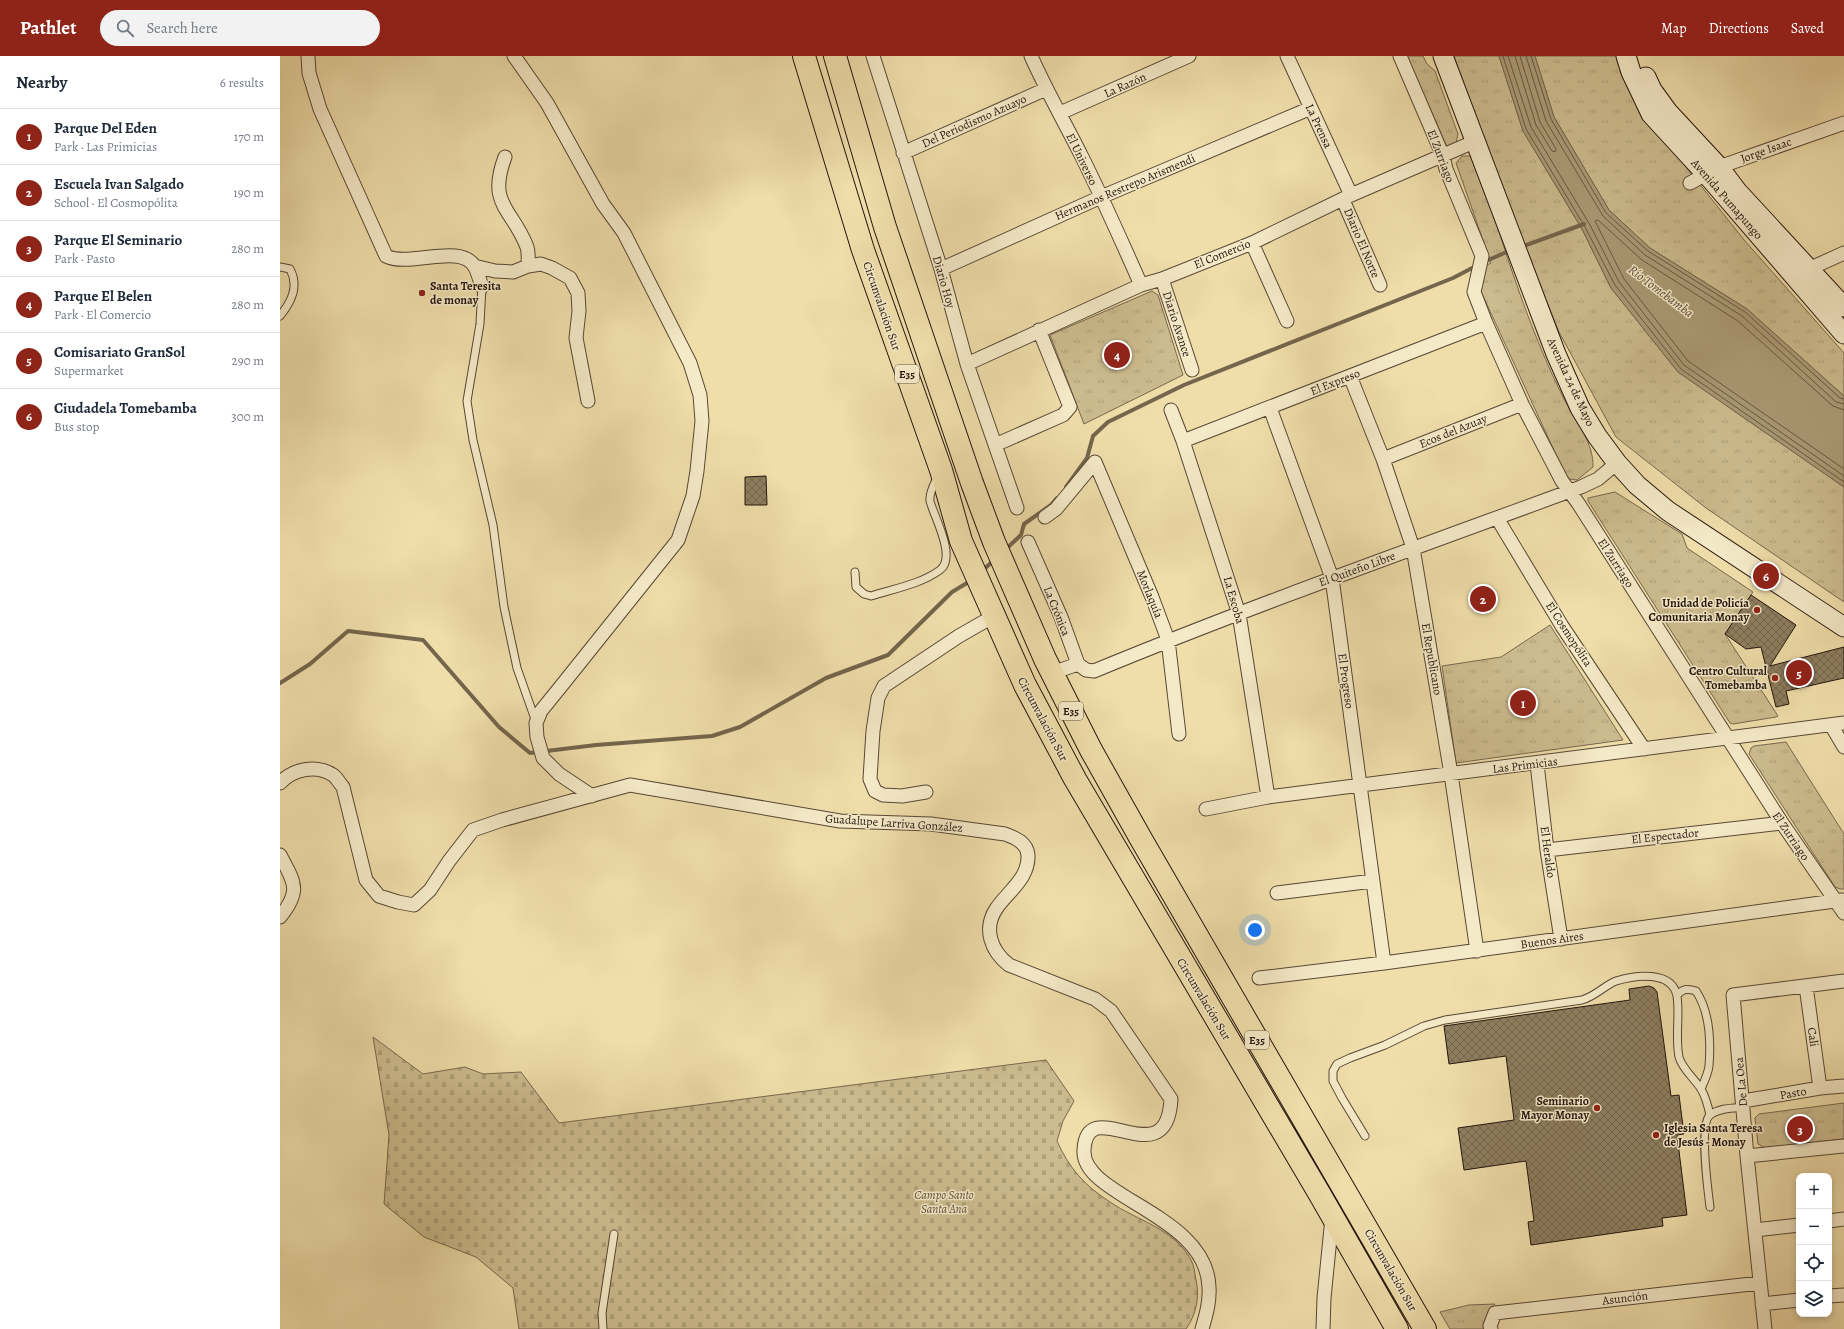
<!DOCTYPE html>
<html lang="en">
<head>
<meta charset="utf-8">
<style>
	:root { --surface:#fff; --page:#f2f2f3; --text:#1f2937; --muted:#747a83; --line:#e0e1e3; --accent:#8f2418 }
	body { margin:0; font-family:Alegreya,serif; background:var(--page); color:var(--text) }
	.controls { position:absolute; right:12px; bottom:12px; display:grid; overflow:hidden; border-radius:8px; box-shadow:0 2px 6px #0003 }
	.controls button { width:36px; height:36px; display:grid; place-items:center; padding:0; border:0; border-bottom:1px solid var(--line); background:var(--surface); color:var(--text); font:20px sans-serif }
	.you { position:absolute; left:975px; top:874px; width:14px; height:14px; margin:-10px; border:3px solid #fff; border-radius:50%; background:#1a73e8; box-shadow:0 0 0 6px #1a73e833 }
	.badge { display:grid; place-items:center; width:26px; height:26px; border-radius:50%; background:var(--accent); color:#fff; font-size:13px; font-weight:700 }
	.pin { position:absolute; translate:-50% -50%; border:2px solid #fff; box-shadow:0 1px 4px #0006 }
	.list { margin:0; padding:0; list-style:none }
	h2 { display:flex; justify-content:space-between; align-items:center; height:52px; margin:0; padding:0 16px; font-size:17px }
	h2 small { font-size:13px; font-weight:400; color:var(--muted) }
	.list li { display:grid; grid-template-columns:26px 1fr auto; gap:12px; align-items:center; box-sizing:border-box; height:56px; padding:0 16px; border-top:1px solid var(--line) }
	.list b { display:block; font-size:15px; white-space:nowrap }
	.list p { margin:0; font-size:13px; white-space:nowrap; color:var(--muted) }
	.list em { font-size:13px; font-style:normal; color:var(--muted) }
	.icon { flex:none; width:22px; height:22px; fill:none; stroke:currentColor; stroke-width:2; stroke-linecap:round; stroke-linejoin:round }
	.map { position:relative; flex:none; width:1564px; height:1273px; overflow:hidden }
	header { display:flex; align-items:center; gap:24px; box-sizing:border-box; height:56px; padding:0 20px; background:var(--accent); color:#fff }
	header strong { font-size:19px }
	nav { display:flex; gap:22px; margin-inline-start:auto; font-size:14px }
	.search { width:280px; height:36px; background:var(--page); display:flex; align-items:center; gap:10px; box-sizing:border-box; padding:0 14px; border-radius:22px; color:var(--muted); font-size:15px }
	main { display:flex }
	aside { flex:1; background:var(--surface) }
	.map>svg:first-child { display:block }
	.cemetery { fill:url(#cemetery-stones); stroke:#78684e }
	.park { fill:url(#park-tufts); stroke:#78684e }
	.water { fill:#aa9a75; stroke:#74654c }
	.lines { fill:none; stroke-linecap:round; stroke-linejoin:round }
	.shore { stroke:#675842; stroke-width:1 }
	.stream { stroke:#74654c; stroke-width:4 }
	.building { fill:url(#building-cross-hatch); stroke:#24150e }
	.service-casing { stroke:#574735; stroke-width:9 }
	.minor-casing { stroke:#574735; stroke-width:15 }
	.secondary-casing { stroke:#24150e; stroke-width:21 }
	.trunk-casing { stroke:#24150e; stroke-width:24 }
	.service { stroke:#f5eac8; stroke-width:7 }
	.minor { stroke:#f5eac8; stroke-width:13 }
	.secondary { stroke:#f5eac8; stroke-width:19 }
	.trunk { stroke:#efdeaa; stroke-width:22 }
	.poi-dot { fill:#8f2418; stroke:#f5eac8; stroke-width:1.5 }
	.labels { text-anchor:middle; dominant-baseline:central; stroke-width:3; stroke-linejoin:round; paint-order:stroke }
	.shield { fill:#f5eac8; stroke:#635546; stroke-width:1 }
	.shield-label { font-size:11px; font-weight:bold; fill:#24150e }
	.street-label { font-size:12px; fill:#24150e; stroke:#f5eac8 }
	.poi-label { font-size:12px; font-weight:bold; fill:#24150e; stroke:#f5eac8; text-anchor:end }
	.park-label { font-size:12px; font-style:italic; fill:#5f4f3b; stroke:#f5eac8 }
	.water-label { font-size:13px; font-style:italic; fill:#5a4a37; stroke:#f5eac8 }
</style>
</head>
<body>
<header>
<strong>Pathlet</strong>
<div class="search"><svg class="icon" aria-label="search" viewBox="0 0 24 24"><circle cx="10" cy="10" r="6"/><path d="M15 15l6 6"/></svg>Search here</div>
<nav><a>Map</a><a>Directions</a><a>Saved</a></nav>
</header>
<main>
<aside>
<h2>Nearby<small>6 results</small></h2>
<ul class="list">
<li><span class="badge">1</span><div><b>Parque Del Eden</b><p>Park · Las Primicias</p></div><em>170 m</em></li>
<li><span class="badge">2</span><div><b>Escuela Ivan Salgado</b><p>School · El Cosmopólita</p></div><em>190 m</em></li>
<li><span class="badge">3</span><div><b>Parque El Seminario</b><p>Park · Pasto</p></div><em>280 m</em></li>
<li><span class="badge">4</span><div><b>Parque El Belen</b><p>Park · El Comercio</p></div><em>280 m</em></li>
<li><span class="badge">5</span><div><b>Comisariato GranSol</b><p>Supermarket</p></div><em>290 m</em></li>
<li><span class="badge">6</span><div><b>Ciudadela Tomebamba</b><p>Bus stop</p></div><em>300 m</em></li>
</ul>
</aside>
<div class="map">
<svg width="1564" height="1273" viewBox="0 0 1564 1273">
	<defs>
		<pattern id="cemetery-stones" width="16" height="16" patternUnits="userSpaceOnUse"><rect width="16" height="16" fill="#ccbc8f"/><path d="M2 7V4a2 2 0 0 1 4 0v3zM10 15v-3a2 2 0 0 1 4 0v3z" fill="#afa17a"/></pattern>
		<pattern id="park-tufts" width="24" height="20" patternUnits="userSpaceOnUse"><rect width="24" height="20" fill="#ccbc8f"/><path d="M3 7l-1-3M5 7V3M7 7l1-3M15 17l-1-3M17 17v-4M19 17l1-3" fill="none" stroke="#afa17a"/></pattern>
		<pattern id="building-cross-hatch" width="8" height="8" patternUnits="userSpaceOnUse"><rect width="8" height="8" fill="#8e7e5f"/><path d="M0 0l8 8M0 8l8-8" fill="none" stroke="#74664d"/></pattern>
	</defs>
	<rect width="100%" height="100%" fill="#efdeaa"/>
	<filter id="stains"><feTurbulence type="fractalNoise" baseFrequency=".005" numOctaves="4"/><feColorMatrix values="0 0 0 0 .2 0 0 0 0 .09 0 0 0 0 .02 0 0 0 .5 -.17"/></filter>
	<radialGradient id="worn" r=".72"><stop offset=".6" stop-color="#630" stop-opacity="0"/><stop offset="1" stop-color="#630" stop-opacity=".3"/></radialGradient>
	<path class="cemetery" d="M93,981l50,37 42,-7 18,7 38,-2 38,51 487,-63 28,41 -11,20 -6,20c12,27 28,45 53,61 26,18 65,27 81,58 3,5 4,14 5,20 4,17 0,35 -10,49h-667l-6,-41 -37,-31 -52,-20 -40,-33 5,-69z"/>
	<path class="park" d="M1127,0h16l4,8 8,7 23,63 -2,9 -9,4z
		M1174,0h45l24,75 59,98 29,59 67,84 166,115v115l-138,-94 -90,-71 -57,-105 -48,-119z
		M1255,0h85l26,61 99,124 99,112v43l-97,-87 -97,-61 -41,-38 -55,-93z
		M1182,100h8l9,11c24,78 49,161 86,234 11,20 29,43 28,66l-16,13 -8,-1 -6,-9 -91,-198 19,-9 -35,-100z
		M872,235l6,4 25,80 -99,49 -34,-89z
		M1335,436l67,42 5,14 66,44 -28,42 53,82 -2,1 -43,7 -3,-1 -142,-222v-3z
		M1270,569l73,115 -167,23 -14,-97 59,-9z
		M1506,686l58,92v55h-4l-5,-2 -86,-133 2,-6 3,-2z
		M1564,1047v36l-79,9 -7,-4 -3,-26 4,-4z
		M1215,1248l-5,6 -5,19h-35l-10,-17 29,-7z"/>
	<path class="water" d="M1219,0h36l19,61 55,93 41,38 97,61 97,87v91l-166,-115 -67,-84 -29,-59 -59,-98z"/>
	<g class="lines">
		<path class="shore" d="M1223,0l23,73 59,98 30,58 66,84 163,113
			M1228,0l23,71 59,98 29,57 65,83 160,111
			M1235,0l21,69 16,26 3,1 1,-3 -16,-27 -20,-66
			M1246,0l20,65 57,95 42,39 97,61 94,86 8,2
			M1251,0l20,63 55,94 42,38 97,61 95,86 4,1
			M1564,354l-11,-4 -95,-85 -96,-61 -44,-40 -3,1 29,58 64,82 156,108"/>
		<path class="stream" d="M1241,191l63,-23
			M1204,206l27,-12
			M786,431l21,-29 6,-22 15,-14 76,-37 269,-107 23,-12
			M725,494l16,-15 3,-11 27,-19 6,-7
			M701,516l13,-12
			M0,627l30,-19 38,-33 75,9 76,87 31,26 66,-8 116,-9 28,-9 86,-49 62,-23 64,-63 20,-12"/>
	</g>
	<path class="building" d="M486,420l1,29h-22v-28z
		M1471,539l45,30 -26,41 74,-19v31l-58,13 3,13 -13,3 -15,-60 -15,2 -21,-15z
		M1369,930l5,2 3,4 14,104 8,-1 5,39 -7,1 10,80 -25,3 1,8 -132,19 -3,-23 6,-1 -8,-60 -62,9 -6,-42 56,-8 -8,-64 -57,8 -5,-38 186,-26 -1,-11z"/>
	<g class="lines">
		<defs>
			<path id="service" d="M0,211l10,2c9,17 2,32 -10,47
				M202,231l-2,37 -13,77 6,39 20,85 11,82 13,61 19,54
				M575,516l1,15 8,7 7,2c22,-7 50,-12 69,-26 17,-13 -6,-53 -10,-69 -1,-8 4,-17 7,-23
				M1397,939c6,-6 10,-7 19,-4 14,21 15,50 13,75 -1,8 -5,16 -8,23
				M1085,1080l-23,-38 -9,-17v-10l4,-7 13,-6 35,-13 39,-19 21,-6 137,-20c14,-4 23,-15 34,-19 19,-6 56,-11 61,15 3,20 -2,41 2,61 3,12 16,22 22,32 5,8 7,17 9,26
				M1430,1151c-2,-16 -11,-83 0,-92 9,-7 23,-7 34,-8
				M323,1273l-1,-16 12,-79"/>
			<path id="minor" d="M28,0l1,17 11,36 66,147c23,12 75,-14 89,11 3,6 5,14 7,20
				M234,0l33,47 56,101 21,29 66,130 10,32 2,26 -5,50 -4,25 -15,44 -116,145 -21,26 -5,12 1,14 6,21 16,16 33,22
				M593,0l68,213 26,95 50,144
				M751,0c15,34 34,67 51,101 21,42 40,85 59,128
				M1007,0l64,139
				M1120,0l43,100 3,13 36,87 -8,36 12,31 36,81 40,77 16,22 204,320 62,90
				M780,57l129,-57
				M623,97l143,-64
				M225,101c-18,48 7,51 22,90 2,6 1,13 1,19
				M1410,127l29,-16 125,-44
				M1063,144l37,85
				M972,187l35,78
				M194,210l21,5 18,1 15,-6 13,-2 11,4 18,10 8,15 1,18 -3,27 12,63
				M661,213l160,-72 210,-89
				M1522,216l42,-19
				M882,223l30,91
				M687,308l174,-79 21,-6 90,-36 99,-48 125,-54
				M1070,320l33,83 30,89 38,226 26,177
				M990,352l62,170 52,385
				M891,354l12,31 56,173 29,183
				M903,385l303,-118
				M715,389l68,-30 7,-8 -31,-77
				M1103,403l139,-55
				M765,461l11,-8 39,-47 57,135 16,43 11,94
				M1217,462l65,108 82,123
				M748,486l33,75 17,47 8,6 8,1c160,-66 324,-124 487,-184l17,-8 19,-16
				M772,617l26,-9
				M1551,669l13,22
				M1257,708l10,86 14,89
				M0,727c13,-14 36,-19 53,-8 4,3 7,9 10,12l23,93 13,16 19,6 16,3 16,-15 19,-29 24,-31 29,-10 128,-35 210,36 91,3 74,10c11,4 22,9 23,21 1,24 -20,36 -32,54 -13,20 -5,42 13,56l86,34 16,12 60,88c-4,80 -84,-9 -87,51 -3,47 123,64 125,137 1,15 -3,28 -7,42
				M646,736l-24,4 -19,-1 -8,-4 -5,-12 3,-48 5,-33 6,-12 75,-50 35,-20
				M926,753l62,-12 576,-74
				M1267,794l235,-27
				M0,799c14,27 22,35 0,62
				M997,837l96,-12
				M979,922l125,-15 458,-63
				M1526,930l14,102
				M1463,1045l77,-13 24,-2
				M1467,1100l97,-10
				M1549,1165l15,-2
				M1475,1174l44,-5
				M1549,1240l15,-1
				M1482,1248l37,-4
				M1043,1273l1,-31 8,-80
				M1211,1273l-1,-3 5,-13 265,-30
				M1485,1273l-18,-173 -14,-161 111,-14"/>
			<path id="secondary" d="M1163,0l113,298 24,54 17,28 20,27 20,22 31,26 176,116
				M1346,0l5,16 20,42 56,61 137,159
				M1366,21l6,13 16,22 51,55 18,24 107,116"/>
			<path id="trunk" d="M524,0l59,194 78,220 20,71 64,144 50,94 244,414 78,136
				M555,0l50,171 87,256 22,59 51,117 46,91 50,89 284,490"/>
		</defs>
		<use href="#service" class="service-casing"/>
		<use href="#minor" class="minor-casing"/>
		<use href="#secondary" class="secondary-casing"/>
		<use href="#trunk" class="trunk-casing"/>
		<use href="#service" class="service"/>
		<use href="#minor" class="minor"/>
		<use href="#secondary" class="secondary"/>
		<use href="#trunk" class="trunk"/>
	</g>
	<g class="poi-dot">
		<circle cx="142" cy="237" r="4"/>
		<circle cx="1477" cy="554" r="4"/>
		<circle cx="1495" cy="622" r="4"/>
		<circle cx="1317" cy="1052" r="4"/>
		<circle cx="1376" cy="1079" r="4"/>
	</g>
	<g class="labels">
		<g class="shield">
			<rect x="615" y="309" width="24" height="18" rx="3"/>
			<rect x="779" y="646" width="24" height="18" rx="3"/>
			<rect x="965" y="975" width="24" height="18" rx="3"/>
		</g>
		<g class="shield-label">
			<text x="627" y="318">E35</text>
			<text x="791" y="655">E35</text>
			<text x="977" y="984">E35</text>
		</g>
		<g class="street-label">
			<text transform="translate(845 29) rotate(-24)">La Razón</text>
			<text transform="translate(694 65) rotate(-24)">Del Periodismo Azuayo</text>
			<text transform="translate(1039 70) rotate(65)">La Prensa</text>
			<text transform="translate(1486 94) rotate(-20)">Jorge Isaac</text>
			<text transform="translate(1161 100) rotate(69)">El Zurriago</text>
			<text transform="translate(802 103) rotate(64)">El Universo</text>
			<text transform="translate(845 131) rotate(-23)">Hermanos Restrepo Arismendi</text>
			<text transform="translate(1447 143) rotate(49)">Avenida Pumapungo</text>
			<text transform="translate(1082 187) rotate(67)">Diario El Norte</text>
			<text transform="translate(942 198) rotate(-22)">El Comercio</text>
			<text transform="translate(664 226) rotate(74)">Diario Hoy</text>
			<text transform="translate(602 250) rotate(71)">Circunvalación Sur</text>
			<text transform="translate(897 268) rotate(72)">Diario Avance</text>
			<text transform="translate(1055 326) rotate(-22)">El Expreso</text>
			<text transform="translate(1291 326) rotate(65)">Avenida 24 de Mayo</text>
			<text transform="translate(1173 375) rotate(-22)">Ecos del Azuay</text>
			<text transform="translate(1336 507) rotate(57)">El Zurriago</text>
			<text transform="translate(1077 513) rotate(-20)">El Quiteño Libre</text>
			<text transform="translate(870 538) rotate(68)">Morlaquía</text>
			<text transform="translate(954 544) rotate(74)">La Escoba</text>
			<text transform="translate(777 555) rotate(68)">La Crónica</text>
			<text transform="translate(1289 578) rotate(57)">El Cosmopólita</text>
			<text transform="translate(1152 603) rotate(80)">El Republicano</text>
			<text transform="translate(1066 625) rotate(82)">El Progreso</text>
			<text transform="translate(763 663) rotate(62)">Circunvalación Sur</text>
			<text transform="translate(1245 709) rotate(-7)">Las Primicias</text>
			<text transform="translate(614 767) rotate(4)">Guadalupe Larriva González</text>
			<text transform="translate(1385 780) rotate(-6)">El Espectador</text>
			<text transform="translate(1511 780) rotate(56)">El Zurriago</text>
			<text transform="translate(1268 796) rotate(82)">El Heraldo</text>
			<text transform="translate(1272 884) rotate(-8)">Buenos Aires</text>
			<text transform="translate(924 943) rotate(59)">Circunvalación Sur</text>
			<text transform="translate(1533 981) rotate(82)">Cali</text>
			<text transform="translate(1461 1026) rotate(-95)">De La Oea</text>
			<text transform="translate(1513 1037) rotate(-10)">Pasto</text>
			<text transform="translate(1111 1214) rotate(60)">Circunvalación Sur</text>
			<text transform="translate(1345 1242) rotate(-7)">Asunción</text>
		</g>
		<g class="poi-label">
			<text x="150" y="230" text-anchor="start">Santa Teresita<tspan x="150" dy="14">de monay</tspan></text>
			<text x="1469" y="547">Unidad de Policía<tspan x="1469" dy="14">Comunitaria Monay</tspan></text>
			<text x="1487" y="615">Centro Cultural<tspan x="1487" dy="14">Tomebamba</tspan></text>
			<text x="1309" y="1045">Seminario<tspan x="1309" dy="14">Mayor Monay</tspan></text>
			<text x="1384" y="1072" text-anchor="start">Iglesia Santa Teresa<tspan x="1384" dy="14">de Jesús - Monay</tspan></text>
		</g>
		<g class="park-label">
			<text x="664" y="1139">Campo Santo<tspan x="664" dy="14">Santa Ana</tspan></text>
		</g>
		<g class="water-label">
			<text transform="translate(1381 235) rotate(37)">Río Tomebamba</text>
		</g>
	</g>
	<rect width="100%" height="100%" filter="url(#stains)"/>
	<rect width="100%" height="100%" fill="url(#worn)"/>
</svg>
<div class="controls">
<button>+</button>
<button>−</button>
<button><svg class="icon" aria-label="locate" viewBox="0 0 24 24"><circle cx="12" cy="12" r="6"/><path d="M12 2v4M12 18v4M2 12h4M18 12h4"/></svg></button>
<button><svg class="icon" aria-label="layers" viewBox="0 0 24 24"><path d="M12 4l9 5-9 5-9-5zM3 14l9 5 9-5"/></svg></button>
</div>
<div class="you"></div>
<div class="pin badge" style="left:1243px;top:647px">1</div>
<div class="pin badge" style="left:1203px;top:543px">2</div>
<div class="pin badge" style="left:1520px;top:1073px">3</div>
<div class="pin badge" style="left:837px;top:299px">4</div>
<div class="pin badge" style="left:1519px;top:617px">5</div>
<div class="pin badge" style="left:1486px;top:520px">6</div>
</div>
</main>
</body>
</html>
